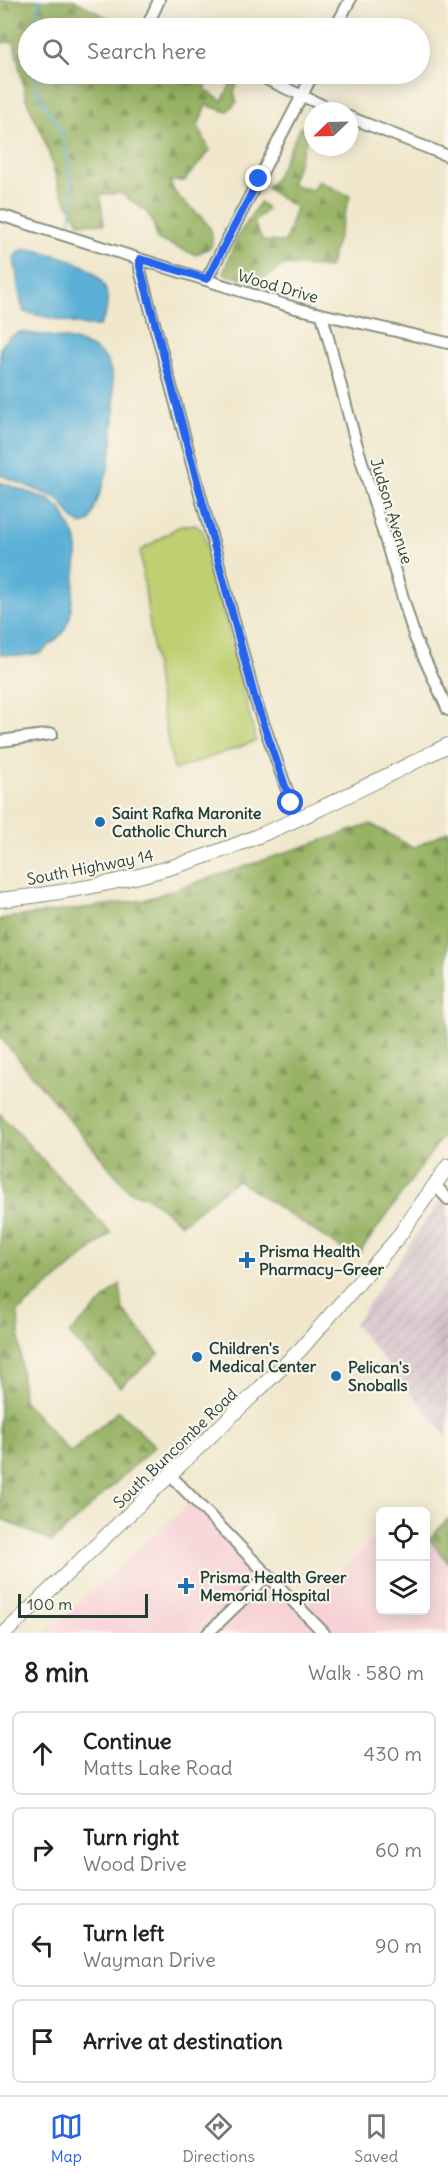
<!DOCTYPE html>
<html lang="en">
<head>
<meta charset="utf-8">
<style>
	:root { --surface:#fff; --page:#f6f6f6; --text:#222; --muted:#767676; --line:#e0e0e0; --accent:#2563eb }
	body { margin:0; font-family:Delius,sans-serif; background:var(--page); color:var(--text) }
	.controls { position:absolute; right:18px; bottom:18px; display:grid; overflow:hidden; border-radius:9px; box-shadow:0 3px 15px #0003 }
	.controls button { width:54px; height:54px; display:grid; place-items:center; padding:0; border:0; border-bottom:2px solid var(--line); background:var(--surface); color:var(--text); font:30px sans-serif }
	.compass { position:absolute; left:304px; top:102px; width:54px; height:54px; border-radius:50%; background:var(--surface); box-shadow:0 3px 15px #0003; rotate:247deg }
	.scale { position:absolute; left:18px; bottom:15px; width:130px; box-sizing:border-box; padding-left:6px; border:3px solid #1f3d34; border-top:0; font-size:16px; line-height:21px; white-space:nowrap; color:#1f3d34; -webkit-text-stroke:4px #fbf7ec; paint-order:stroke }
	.stop { position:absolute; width:18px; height:18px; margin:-14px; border:4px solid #2563eb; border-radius:50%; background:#fff }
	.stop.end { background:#2563eb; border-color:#fff; box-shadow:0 2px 6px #0008 }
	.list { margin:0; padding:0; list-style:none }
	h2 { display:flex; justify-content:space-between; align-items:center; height:78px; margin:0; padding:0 24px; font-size:26px }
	h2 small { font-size:20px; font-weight:400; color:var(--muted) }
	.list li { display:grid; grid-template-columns:39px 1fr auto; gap:18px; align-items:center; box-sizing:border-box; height:84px; margin:0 12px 12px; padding:0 12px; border:2px solid var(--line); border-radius:9px }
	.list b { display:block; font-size:22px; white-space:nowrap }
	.list p { margin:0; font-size:20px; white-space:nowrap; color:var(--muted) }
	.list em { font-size:20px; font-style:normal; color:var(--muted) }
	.icon { flex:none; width:33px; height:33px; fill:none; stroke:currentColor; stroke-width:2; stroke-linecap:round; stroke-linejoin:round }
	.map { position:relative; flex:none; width:448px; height:1633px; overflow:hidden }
	.search { position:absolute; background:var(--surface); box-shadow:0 3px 15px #0003; left:18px; right:18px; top:18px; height:66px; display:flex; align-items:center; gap:15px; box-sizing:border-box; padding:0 21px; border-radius:33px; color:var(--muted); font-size:22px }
	.sheet { height:462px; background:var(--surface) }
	nav { display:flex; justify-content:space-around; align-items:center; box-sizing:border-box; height:84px; border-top:2px solid var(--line); background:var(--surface); font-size:16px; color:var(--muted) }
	nav a { display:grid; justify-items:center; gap:3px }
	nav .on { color:var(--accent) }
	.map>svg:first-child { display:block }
	.built { fill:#f7cfd5 }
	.industrial { fill:url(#industrial-furrows) }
	.grass { fill:#bfcf71; stroke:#6f8652; stroke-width:1.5 }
	.forest { fill:url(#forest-firs); stroke:#5b784c; stroke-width:1.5 }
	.water { fill:#5bb0d7; stroke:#3d7686; stroke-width:1.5 }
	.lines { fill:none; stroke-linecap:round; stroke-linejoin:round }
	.stream { stroke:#5bb0d7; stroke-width:2 }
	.minor-casing { stroke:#889280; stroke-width:14 }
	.major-casing { stroke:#889280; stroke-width:16 }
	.minor { stroke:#fff; stroke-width:10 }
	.major { stroke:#fff; stroke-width:14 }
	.route { stroke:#2563eb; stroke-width:8 }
	.poi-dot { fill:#1f6fb2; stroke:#fbf7ec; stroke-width:2 }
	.labels { text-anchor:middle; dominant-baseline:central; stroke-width:4.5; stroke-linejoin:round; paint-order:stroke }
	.street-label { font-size:16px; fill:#1f3d34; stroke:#fbf7ec }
	.poi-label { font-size:16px; font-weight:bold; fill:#1f3d34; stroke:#fbf7ec; text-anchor:start }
</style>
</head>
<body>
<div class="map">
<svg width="448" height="1633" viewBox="0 0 448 1633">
	<defs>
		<pattern id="industrial-furrows" width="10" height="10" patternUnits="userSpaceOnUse" patternTransform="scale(1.5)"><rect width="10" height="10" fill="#d2bdc8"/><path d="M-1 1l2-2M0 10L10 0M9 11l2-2" fill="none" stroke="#b4a3ac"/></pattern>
		<pattern id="forest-firs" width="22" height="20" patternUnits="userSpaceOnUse" patternTransform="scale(1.5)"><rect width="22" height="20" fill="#97b263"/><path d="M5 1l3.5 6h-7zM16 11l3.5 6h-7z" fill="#7b9252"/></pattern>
	</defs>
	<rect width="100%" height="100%" fill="#fbf7ec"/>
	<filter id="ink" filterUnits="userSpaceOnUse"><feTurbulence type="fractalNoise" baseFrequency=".0167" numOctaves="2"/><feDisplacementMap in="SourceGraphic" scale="12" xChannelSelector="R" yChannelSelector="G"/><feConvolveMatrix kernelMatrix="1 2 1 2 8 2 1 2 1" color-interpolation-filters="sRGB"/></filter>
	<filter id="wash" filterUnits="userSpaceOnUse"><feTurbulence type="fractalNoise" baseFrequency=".008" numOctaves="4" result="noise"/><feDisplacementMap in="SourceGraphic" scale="24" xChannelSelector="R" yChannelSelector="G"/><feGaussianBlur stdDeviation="1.35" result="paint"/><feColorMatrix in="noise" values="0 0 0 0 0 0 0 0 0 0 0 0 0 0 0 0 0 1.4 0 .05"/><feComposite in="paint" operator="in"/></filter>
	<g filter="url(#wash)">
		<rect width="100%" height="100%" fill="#f0e7cc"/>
		<path class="built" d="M195,1499l104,112 81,-78v77h46v-72l3,1 19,23v71h-403z"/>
		<path class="industrial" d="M448,1190v248l-94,-114z"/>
		<path class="grass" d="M194,524l9,7 53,210 -82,29 -15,-74 -19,-145 38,-24z"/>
		<path class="forest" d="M0,0h74l53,28h-99v46h177l1,16 16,11 9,-17 7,-2 -4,10 3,10 -10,10 -21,-7 -8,21 12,25 -26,30h-14c7,29 50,34 41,66l-15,8 -40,-16c-1,-27 -15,-32 -36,-46l-20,2 4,29 -25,-1 -20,-35 -13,-44 -20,-46 -12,-56 -14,1z
			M301,126l6,12 -16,46 21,6 6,-9 32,15 -21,72 -46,-3c-23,20 -32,19 -60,8l13,-34 24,-37 7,7 -13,14 9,18 22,1 11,-34 -30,-20 10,-11z
			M371,824l42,24 35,-17v298l-92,129 -119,-78 -56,44 -32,-26 -20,-7 -129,-154v-118l144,-19z
			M0,1114l111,119 -93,79 5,88 47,53 48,-42 37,35 -103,96 -52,-24z
			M120,1284l3,26 36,44 -39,33 -51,-53z
			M448,1519v43l-19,-23z"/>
		<path class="water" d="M28,249c28,5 79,16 79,50 0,12 -1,17 -8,27h-12l-63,-14c-7,-18 -6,-36 -10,-54l5,-7z
			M20,332c25,4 59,5 80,21 22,15 13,87 9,111 -4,19 -13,38 -19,57l-9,4 -8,-6 -14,-20 -59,-24v-127l9,-11z
			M0,482l49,18 12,9 16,32v17l-7,59 -7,16 -22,20 -19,3 -22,-2z"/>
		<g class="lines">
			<path class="stream" d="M35,28l4,-28
				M35,74l1,15 27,46 10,57 -3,32"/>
		</g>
	</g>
	<g filter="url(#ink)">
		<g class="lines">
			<defs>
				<path id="minor" d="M156,28l-6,-8 9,-20
					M335,28l15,-28
					M255,74l80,37
					M349,117l99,39
					M0,215l295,93 153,35
					M139,259l2,15 114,425 42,120
					M207,279l106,-205
					M322,315l33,124 60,199 33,72
					M0,741l52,-7
					M436,1186l12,13
					M170,1475l154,158
					M208,1633l60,-58"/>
				<path id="major" d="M0,900c74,-8 147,-22 217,-48 80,-29 155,-69 231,-107
					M5,1633l295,-283 96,-110 52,-74"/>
			</defs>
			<use href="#minor" class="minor-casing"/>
			<use href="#major" class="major-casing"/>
			<use href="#minor" class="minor"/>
			<use href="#major" class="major"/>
		</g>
	</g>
	<g class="lines" filter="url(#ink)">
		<path class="route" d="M259,179l-52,100 -67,-20v8l115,432 36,104"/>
	</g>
	<g class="poi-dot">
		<circle cx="100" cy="822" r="6"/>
		<path d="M244 1251h6v6h6v6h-6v6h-6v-6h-6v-6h6z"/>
		<circle cx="197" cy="1357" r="6"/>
		<circle cx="336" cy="1376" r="6"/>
		<path d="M183 1577h6v6h6v6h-6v6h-6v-6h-6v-6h6z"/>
	</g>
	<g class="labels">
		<g class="street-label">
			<text transform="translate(278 286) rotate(16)">Wood Drive</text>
			<text transform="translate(392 511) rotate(73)">Judson Avenue</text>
			<text transform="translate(90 867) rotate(-11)">South Highway 14</text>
			<text transform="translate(175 1448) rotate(-44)">South Buncombe Road</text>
		</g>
		<g class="poi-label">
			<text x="112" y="813">Saint Rafka Maronite<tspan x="112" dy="18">Catholic Church</tspan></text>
			<text x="259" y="1251">Prisma Health<tspan x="259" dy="18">Pharmacy–Greer</tspan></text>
			<text x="209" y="1348">Children's<tspan x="209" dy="18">Medical Center</tspan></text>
			<text x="348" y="1367">Pelican's<tspan x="348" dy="18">Snoballs</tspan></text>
			<text x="200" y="1577">Prisma Health Greer<tspan x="200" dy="18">Memorial Hospital</tspan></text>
		</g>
	</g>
</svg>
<div class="controls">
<button><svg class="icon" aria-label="locate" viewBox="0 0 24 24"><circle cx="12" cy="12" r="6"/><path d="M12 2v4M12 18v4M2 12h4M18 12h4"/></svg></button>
<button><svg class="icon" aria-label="layers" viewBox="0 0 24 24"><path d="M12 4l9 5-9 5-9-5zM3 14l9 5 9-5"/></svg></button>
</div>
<svg class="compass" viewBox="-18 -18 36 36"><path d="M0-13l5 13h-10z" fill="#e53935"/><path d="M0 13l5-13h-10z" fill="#767676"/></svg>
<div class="scale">100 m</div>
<div class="stop" style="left:291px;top:803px"></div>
<div class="stop end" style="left:259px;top:179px"></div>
<div class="search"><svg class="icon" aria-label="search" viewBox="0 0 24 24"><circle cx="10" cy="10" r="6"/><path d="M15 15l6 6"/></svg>Search here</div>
</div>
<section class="sheet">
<h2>8 min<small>Walk · 580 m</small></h2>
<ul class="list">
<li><svg class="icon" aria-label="ahead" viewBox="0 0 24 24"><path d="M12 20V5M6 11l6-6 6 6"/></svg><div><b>Continue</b><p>Matts Lake Road</p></div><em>430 m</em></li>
<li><svg class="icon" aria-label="right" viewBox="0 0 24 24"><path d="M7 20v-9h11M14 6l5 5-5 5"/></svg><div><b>Turn right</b><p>Wood Drive</p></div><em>60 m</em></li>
<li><svg class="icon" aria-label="left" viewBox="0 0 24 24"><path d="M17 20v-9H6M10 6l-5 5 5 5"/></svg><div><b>Turn left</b><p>Wayman Drive</p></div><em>90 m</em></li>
<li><svg class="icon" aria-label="arrive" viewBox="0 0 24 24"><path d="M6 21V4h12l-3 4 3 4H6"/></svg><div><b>Arrive at destination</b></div></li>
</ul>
</section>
<nav>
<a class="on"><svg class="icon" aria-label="map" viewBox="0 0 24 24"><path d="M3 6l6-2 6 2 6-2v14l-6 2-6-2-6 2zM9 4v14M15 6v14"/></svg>Map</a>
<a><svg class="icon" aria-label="directions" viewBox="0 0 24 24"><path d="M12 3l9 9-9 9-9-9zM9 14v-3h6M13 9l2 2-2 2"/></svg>Directions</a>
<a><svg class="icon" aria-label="saved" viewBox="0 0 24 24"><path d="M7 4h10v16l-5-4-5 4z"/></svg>Saved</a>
</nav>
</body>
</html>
